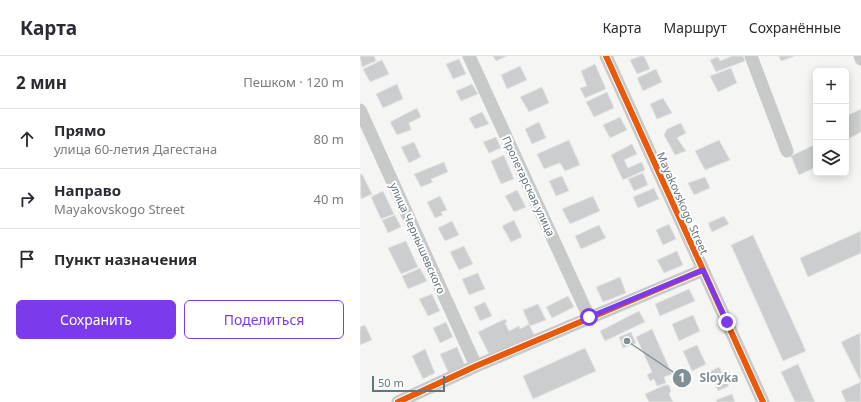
<!DOCTYPE html>
<html lang="ru">
<head>
<meta charset="utf-8">
<style>
	:root { --surface:#fff; --page:#f2f2f3; --text:#2b2b33; --muted:#7c7c81; --line:#e1e1e2; --accent:#7c3aed }
	body { margin:0; font-family:"Noto Sans",sans-serif; background:var(--page); color:var(--text) }
	.controls { position:absolute; right:12px; top:12px; display:grid; overflow:hidden; border-radius:6px; box-shadow:0 2px 10px #0003 }
	.controls button { width:36px; height:36px; display:grid; place-items:center; padding:0; border:0; border-bottom:1px solid var(--line); background:var(--surface); color:var(--text); font:20px sans-serif }
	.scale { position:absolute; left:12px; bottom:10px; width:73px; box-sizing:border-box; padding-left:4px; border:2px solid #62767e; border-top:0; font-size:11px; line-height:14px; white-space:nowrap; color:#62767e; -webkit-text-stroke:3px #fff; paint-order:stroke }
	.stop { position:absolute; width:12px; height:12px; margin:-9px; border:3px solid #7c3aed; border-radius:50%; background:#fff }
	.stop.end { background:#7c3aed; border-color:#fff; box-shadow:0 1px 4px #0008 }
	.list { margin:0; padding:0; list-style:none }
	h2 { display:flex; justify-content:space-between; align-items:center; height:52px; margin:0; padding:0 16px; font-size:17px }
	h2 small { font-size:13px; font-weight:400; color:var(--muted) }
	.list li { display:grid; grid-template-columns:26px 1fr auto; gap:12px; align-items:center; box-sizing:border-box; height:60px; padding:0 16px; border-top:1px solid var(--line) }
	.list b { display:block; font-size:15px; white-space:nowrap }
	.list p { margin:0; font-size:13px; white-space:nowrap; color:var(--muted) }
	.list em { font-size:13px; font-style:normal; color:var(--muted) }
	.actions { display:flex; gap:8px; padding:12px 16px }
	.actions a { flex:1; padding:9px 0; border:1px solid var(--accent); border-radius:6px; text-align:center; font-size:14px; color:var(--accent) }
	.actions .main { background:var(--accent); color:#fff }
	.icon { flex:none; width:22px; height:22px; fill:none; stroke:currentColor; stroke-width:2; stroke-linecap:round; stroke-linejoin:round }
	.map { position:relative; flex:none; width:501px; height:346px; overflow:hidden }
	header { display:flex; align-items:center; gap:24px; box-sizing:border-box; height:56px; padding:0 20px; background:var(--surface); border-bottom:1px solid var(--line) }
	header strong { font-size:19px }
	nav { display:flex; gap:22px; margin-inline-start:auto; font-size:14px }
	main { display:flex }
	aside { flex:1; background:var(--surface) }
	.map>svg:first-child { display:block }
	.building { fill:#cbcdce; stroke:#e4e4e4 }
	.lines { fill:none; stroke-linecap:round; stroke-linejoin:round }
	.minor { stroke:#c8caca; stroke-width:13 }
	.cycleway-casing { stroke:#fff; stroke-width:8 }
	.cycleway { stroke:#e8590c; stroke-width:6 }
	.route { stroke:#7c3aed; stroke-width:5 }
	.labels { text-anchor:middle; dominant-baseline:central; stroke-width:4; stroke-linejoin:round; paint-order:stroke }
	.street-label { font-size:11px; fill:#62767e; stroke:#fff }
	.leader { fill:none; stroke:#819097; stroke-width:1.5 }
	.callout-dot { fill:#819097; stroke:#fff; stroke-width:1.5 }
	.mark-label { font-size:12px; text-anchor:middle; font-weight:bold; fill:#fff }
	.callout-label { font-size:12px; text-anchor:middle; font-weight:bold; fill:#819097; stroke:#fff; stroke-width:4; stroke-linejoin:round; paint-order:stroke }
</style>
</head>
<body>
<header>
<strong>Карта</strong>
<nav><a>Карта</a><a>Маршрут</a><a>Сохранённые</a></nav>
</header>
<main>
<aside>
<h2>2 мин<small>Пешком · 120 m</small></h2>
<ul class="list">
<li><svg class="icon" aria-label="ahead" viewBox="0 0 24 24"><path d="M12 20V5M6 11l6-6 6 6"/></svg><div><b>Прямо</b><p>улица 60-летия Дагестана</p></div><em>80 m</em></li>
<li><svg class="icon" aria-label="right" viewBox="0 0 24 24"><path d="M7 20v-9h11M14 6l5 5-5 5"/></svg><div><b>Направо</b><p>Mayakovskogo Street</p></div><em>40 m</em></li>
<li><svg class="icon" aria-label="arrive" viewBox="0 0 24 24"><path d="M6 21V4h12l-3 4 3 4H6"/></svg><div><b>Пункт назначения</b></div></li>
</ul>
<div class="actions"><a class="main">Сохранить</a><a>Поделиться</a></div>
</aside>
<div class="map">
<svg width="501" height="346" viewBox="0 0 501 346">
	<rect width="100%" height="100%" fill="#f5f5f4"/>
	<path class="building" d="M0,0h14l2,5 -14,6z
		M133,0h14l-11,5z
		M280,0h4l6,13 -13,5 -7,-14z
		M372,0h11l2,5 -29,11 -6,-12 8,-3 2,4z
		M419,0h16l-14,5z
		M99,3l7,15 -13,5 -7,-15z
		M22,4l7,14 -19,8 -7,-13z
		M235,8l11,25 -21,9 -5,-10 7,-2 -6,-15z
		M160,10l7,14 -20,9 -6,-14z
		M371,12l6,15 -19,9 -8,-16z
		M296,13l6,13 -19,9 -6,-13z
		M37,28l6,15 -20,9 -7,-14z
		M112,28l6,10 -17,7 -5,-10z
		M182,31l7,16 -20,9 -9,-15z
		M247,36l7,16 -20,9 -8,-15z
		M303,42l9,15 -15,6 -7,-15z
		M57,52l4,9 -12,6 2,7 -14,5 -7,-13z
		M501,53v23l-15,8v-24z
		M122,56l7,12 -14,5 -6,-11z
		M260,61l7,13 -17,8 -7,-13z
		M179,66l7,16 -14,6 -7,-15z
		M321,67l5,10 -9,5 9,13 -11,4 -11,-20 3,-6z
		M136,81l5,11 -12,5 -6,-11z
		M209,84l11,25 -15,6 -5,-8 -16,6 -7,-15z
		M359,84l11,20 -25,10 -10,-19z
		M54,86l7,15 -12,6 -8,-16z
		M272,88l5,10 -13,6 4,8 14,-6 3,8 -22,10 -12,-25z
		M456,88v23l-17,8 -8,-19z
		M144,99l10,24 -13,5 -10,-23z
		M84,106l4,10 -17,7 2,3 -12,5 -7,-13z
		M283,117l5,12 -14,6 -6,-12z
		M2,118l10,20 -11,5 -1,-24z
		M202,120l7,15 -13,5 -7,-15z
		M345,121l5,11 -16,7 -6,-12z
		M294,132l5,11 -21,9 -5,-11z
		M157,134l9,17 -12,5 -9,-16z
		M23,135l11,23 -13,5 -10,-22z
		M80,140l7,14 -6,2 2,3 -8,3 -8,-16z
		M233,140l7,15 -30,13 -8,-15z
		M35,159l6,12 -13,6 -6,-13z
		M364,160l5,8 -17,8 -4,-9z
		M154,164l8,17 -11,5 -9,-16z
		M92,165l7,14 -14,6 -7,-13z
		M309,168l7,15 -13,6 -7,-15z
		M239,169l7,13 -25,11 -6,-13z
		M501,175v22l-53,24 -8,-19z
		M393,179l53,116 -23,10 -52,-116z
		M46,185l12,26 -17,7 -13,-26z
		M104,190l9,18 -14,6 -9,-18z
		M317,195l6,14 -19,8 -7,-13z
		M60,212l7,13 -19,8 -6,-13z
		M118,217l7,16 -16,6 -7,-16z
		M260,221l6,16 -23,9 -7,-15z
		M329,233l6,12 -35,15 -5,-12z
		M72,238l8,17 -12,5 -9,-17z
		M208,240l6,11 -22,11 -6,-11z
		M125,246l7,14 -12,5 -6,-14z
		M178,248l8,16 -16,6 -7,-16z
		M279,255l6,11 -40,19 -5,-10z
		M333,259l7,16 -21,10 -7,-17z
		M145,263l2,3 -2,1 4,8 10,-5 1,3 9,-5 6,13 -44,21 -13,-26z
		M86,266l7,15 -13,6 -7,-15z
		M5,269l7,15 -12,5v-18z
		M292,273l20,45 -8,3 2,6 -9,3 -3,-7 -4,2 -3,-6 5,-3 -16,-35z
		M271,276l5,11 -13,5 -4,-11z
		M500,277l1,69h-15l-5,-11 20,-9 -20,-40z
		M337,289l9,19 -14,7 -9,-20z
		M97,291l9,21 -17,6 -9,-20z
		M225,292l11,23 -63,28 -10,-23z
		M65,293l10,24 -12,6 -11,-23z
		M438,308l17,38h-20l-14,-30z
		M359,311l10,19 -11,5 -9,-19z
		M305,329h4l2,6 -2,3 4,8h-24l-4,-8z
		M372,338l3,8h-18l-1,-2z"/>
	<g class="lines">
		<path class="minor" d="M109,0l120,261
			M246,0l157,346
			M391,0l36,95
			M500,0l1,3
			M0,54l116,256
			M38,346l78,-36 227,-96"/>
		<defs>
			<path id="cycleway" d="M246,0l157,346
				M38,346l78,-36 227,-96"/>
		</defs>
		<use href="#cycleway" class="cycleway-casing"/>
		<use href="#cycleway" class="cycleway"/>
	</g>
	<g class="lines">
		<path class="route" d="M229,261l114,-47 24,52"/>
	</g>
	<g class="labels">
		<g class="street-label">
			<text transform="translate(169 130) rotate(65)">Пролетарская улица</text>
			<text transform="translate(323 147) rotate(66)">Mayakovskogo Street</text>
			<text transform="translate(58 182) rotate(66)">улица Чернышевского</text>
		</g>
	</g>
	<path class="leader" d="M267 285L322 322"/>
	<g class="callout-dot">
		<circle cx="267" cy="285" r="4"/>
		<circle cx="322" cy="322" r="10"/>
	</g>
	<g class="mark-label">
		<text x="322" y="326">1</text>
	</g>
	<g class="callout-label">
		<text x="359" y="326">Sloyka</text>
	</g>
</svg>
<div class="controls">
<button>+</button>
<button>−</button>
<button><svg class="icon" aria-label="layers" viewBox="0 0 24 24"><path d="M12 4l9 5-9 5-9-5zM3 14l9 5 9-5"/></svg></button>
</div>
<div class="scale">50 m</div>
<div class="stop" style="left:229px;top:261px"></div>
<div class="stop end" style="left:367px;top:266px"></div>
</div>
</main>
</body>
</html>
